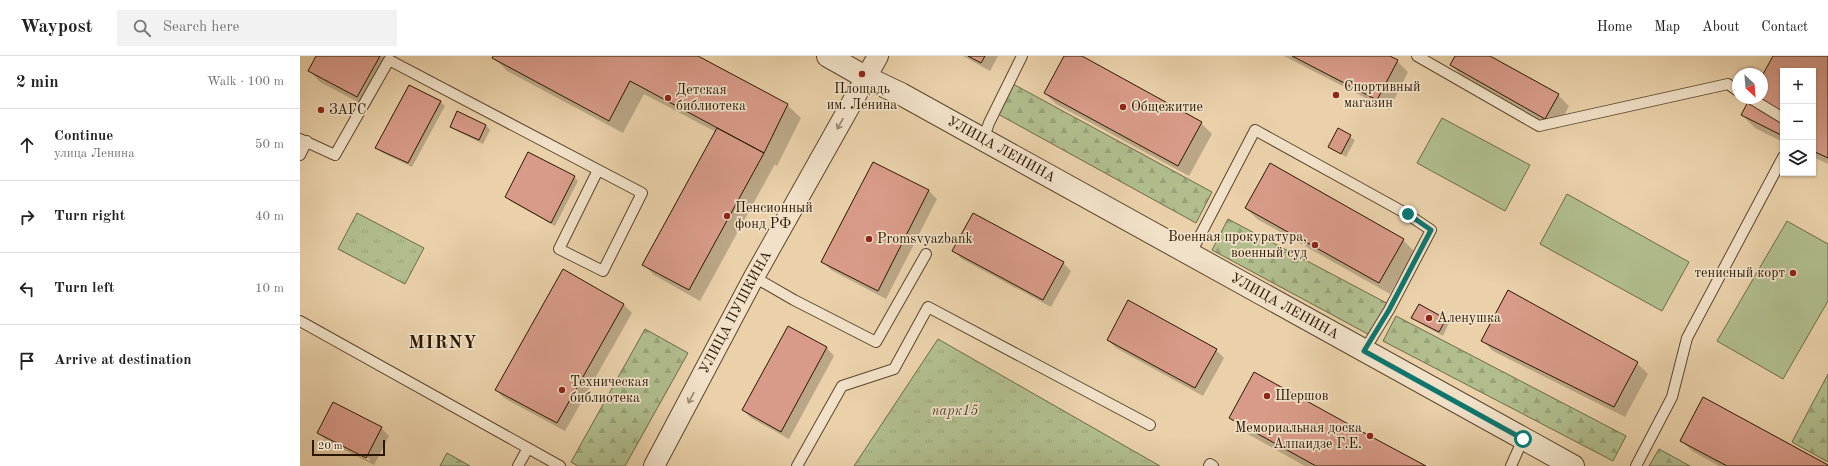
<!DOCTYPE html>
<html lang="en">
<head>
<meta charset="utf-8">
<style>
	:root { --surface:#fff; --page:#f2f2f2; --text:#222; --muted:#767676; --line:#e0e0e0 }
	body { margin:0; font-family:"Old Standard TT",serif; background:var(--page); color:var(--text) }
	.controls { position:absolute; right:12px; top:12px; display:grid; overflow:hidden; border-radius:0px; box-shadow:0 1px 3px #0004 }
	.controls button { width:36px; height:36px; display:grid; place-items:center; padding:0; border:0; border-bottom:1px solid var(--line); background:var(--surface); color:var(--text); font:20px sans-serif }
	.compass { position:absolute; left:1432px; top:12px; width:36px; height:36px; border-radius:50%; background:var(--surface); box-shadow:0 1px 3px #0004; rotate:154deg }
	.scale { position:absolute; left:12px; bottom:10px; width:73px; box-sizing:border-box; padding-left:4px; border:2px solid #2b1701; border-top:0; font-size:11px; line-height:14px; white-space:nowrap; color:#2b1701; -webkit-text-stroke:3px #f1e1c8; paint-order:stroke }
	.stop { position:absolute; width:12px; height:12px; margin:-9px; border:3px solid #0f766e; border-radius:50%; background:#fff }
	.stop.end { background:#0f766e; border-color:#fff; box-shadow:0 1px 4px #0008 }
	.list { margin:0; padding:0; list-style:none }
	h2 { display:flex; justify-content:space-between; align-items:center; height:52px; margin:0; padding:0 16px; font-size:17px }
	h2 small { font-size:13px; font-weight:400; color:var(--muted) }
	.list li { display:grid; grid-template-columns:26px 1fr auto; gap:12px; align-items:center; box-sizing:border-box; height:72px; padding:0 16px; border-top:1px solid var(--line) }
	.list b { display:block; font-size:15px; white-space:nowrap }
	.list p { margin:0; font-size:13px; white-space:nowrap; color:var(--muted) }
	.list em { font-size:13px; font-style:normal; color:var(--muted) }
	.icon { flex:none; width:22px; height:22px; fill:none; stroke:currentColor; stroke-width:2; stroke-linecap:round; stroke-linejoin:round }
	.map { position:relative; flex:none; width:1528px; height:410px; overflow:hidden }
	header { display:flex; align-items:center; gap:24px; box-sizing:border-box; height:56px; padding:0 20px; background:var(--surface); border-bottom:1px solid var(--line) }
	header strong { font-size:19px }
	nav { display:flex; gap:22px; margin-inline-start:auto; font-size:14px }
	.search { width:280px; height:36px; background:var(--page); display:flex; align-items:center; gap:10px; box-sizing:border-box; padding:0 14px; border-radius:0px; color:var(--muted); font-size:15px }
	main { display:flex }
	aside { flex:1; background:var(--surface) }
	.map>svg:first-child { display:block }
	.forest { fill:url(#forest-firs); stroke:#6e6a47 }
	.park { fill:url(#park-tufts); stroke:#6e6a47 }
	.pitch { fill:#b1bd8d; stroke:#6e6a47 }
	.shadow { fill:#0003; fill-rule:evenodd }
	.building { fill:#d89b89; stroke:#2b1701 }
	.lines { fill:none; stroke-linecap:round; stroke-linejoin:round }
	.service-casing { stroke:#5b462b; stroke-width:12 }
	.minor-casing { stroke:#5b462b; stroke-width:22 }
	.tertiary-casing { stroke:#5b462b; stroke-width:24 }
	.service { stroke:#f1e1c8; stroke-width:10 }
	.minor { stroke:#f1e1c8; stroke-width:20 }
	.tertiary { stroke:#f1e1c8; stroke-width:22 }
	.oneway { stroke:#98866e }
	.route { stroke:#0f766e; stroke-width:5 }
	.poi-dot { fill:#8f2418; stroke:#f1e1c8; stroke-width:1.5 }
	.labels { text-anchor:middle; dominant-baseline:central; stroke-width:3.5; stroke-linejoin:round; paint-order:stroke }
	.poi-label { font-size:14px; fill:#2b1701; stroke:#f1e1c8; text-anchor:start }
	.street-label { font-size:14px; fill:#2b1701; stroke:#f1e1c8 }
	.park-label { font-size:14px; font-style:italic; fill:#53492b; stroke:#f1e1c8 }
	.district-label { font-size:18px; font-weight:bold; letter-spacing:1px; fill:#2b1701; stroke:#f1e1c8 }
</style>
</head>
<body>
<header>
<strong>Waypost</strong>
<div class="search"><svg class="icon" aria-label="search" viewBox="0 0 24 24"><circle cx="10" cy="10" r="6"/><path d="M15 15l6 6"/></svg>Search here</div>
<nav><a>Home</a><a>Map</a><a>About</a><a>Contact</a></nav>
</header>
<main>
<aside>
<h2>2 min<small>Walk · 100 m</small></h2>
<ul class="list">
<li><svg class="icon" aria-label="ahead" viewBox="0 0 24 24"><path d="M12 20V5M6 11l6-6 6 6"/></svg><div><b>Continue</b><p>улица Ленина</p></div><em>50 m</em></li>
<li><svg class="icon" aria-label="right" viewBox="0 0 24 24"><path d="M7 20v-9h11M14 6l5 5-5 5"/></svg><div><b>Turn right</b></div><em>40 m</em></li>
<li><svg class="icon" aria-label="left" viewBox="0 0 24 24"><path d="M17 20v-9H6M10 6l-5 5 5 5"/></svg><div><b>Turn left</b></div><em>10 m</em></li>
<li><svg class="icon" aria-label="arrive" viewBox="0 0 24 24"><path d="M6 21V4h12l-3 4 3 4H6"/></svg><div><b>Arrive at destination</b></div></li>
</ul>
</aside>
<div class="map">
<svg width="1528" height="410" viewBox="0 0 1528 410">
	<defs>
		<pattern id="forest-firs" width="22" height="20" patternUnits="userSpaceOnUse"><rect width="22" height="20" fill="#b1bd8d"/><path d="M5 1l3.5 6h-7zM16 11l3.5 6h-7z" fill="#98a278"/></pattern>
		<pattern id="park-tufts" width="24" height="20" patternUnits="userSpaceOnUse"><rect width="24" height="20" fill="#b1bd8d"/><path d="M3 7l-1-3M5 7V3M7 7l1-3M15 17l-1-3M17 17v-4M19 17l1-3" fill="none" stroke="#98a278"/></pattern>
	</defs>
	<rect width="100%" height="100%" fill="#ead1aa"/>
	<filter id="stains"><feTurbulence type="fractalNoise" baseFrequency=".005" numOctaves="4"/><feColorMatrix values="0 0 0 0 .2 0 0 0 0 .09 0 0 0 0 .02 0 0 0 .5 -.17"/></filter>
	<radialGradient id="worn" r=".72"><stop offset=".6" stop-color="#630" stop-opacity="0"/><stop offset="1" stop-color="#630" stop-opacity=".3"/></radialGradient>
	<path class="forest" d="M713,28l199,108 -16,31 -200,-110z
		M928,163l166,88 -17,32 -165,-89z
		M1096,260l230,120 -13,25 -230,-120z
		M345,273l43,24 -63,113h-47l-7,-4z
		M1528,318v88l-36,-20z
		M1359,393l31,17h-41z
		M147,397l23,13h-30z"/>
	<path class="park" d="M57,157l67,35 -19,36 -67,-35z
		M638,283l222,127h-306z"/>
	<path class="pitch" d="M1142,62l88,47 -25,46 -88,-48z
		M1267,138l122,68 -27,49 -122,-67z
		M1487,165l41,23v57l-45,78 -66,-38z"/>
	<path class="shadow" d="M17,0h80l-28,52 -49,-26 -11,-12z
		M194,0h202l91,49 14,13 -24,48 -2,-2 -75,137 -46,-26 -11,-11 73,-132 -72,-38 -21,39 -116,-62 -13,-13z
		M663,0h35l-8,15z
		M765,0h15l121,67 11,11 -23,42 -133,-72 -11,-11z
		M984,0h104l9,5 11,11 -19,38z
		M1156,0h32l70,39 11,11 -12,23 -95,-53 -11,-11z
		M1474,0h54v108l-15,-7v-86h-30v71l-28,-14 -13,-13 20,-17v-19z
		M109,30l32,16 4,4 -33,61 -31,-15 -4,-4z
		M186,69l4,5 -7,14 -28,-14 -4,-4z
		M1038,74l17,10 -9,17 -17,-11z
		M574,107l55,28 8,8 -51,100 -55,-29 -8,-8z
		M274,121l4,4 -23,45 -45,-25 -4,-4z
		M946,152l157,32 11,11 -24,43 -133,-75z
		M654,195l109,12 8,8 -20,36 -89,-48z
		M263,215l61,34 8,8 -67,118 -61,-33 -8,-8z
		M1112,261l33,2 4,4 -6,13 -27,-15z
		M808,284l108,10 8,8 -21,38 -87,-48z
		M1182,284l155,23 11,11 -23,43 -132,-66z
		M526,291l8,9 -45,83 -38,-21 -8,-8z
		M930,362l194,48h-119l-59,-33z
		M81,372l8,8 -15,29 -47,-24 -8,-8zM27,381l43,22v2l-43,-22z
		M1381,384l147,26h-109l-27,-15z"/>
	<path class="building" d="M16,0h64l-23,41 -49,-26z
		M193,0h205l90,48 -24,49 -134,-72 -21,40 -117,-63z
		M668,0h17l-4,7z
		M764,0h18l120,66 -24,44 -134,-73z
		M992,0h98l8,4 -21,40z
		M1155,0h35l69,38 -14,25 -95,-54z
		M1473,0h55v102l-15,-7v-80h-30v65l-42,-21 9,-17h12v-22z
		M109,29l32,16 -33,62 -33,-15z
		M157,55l29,14 -7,15 -29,-13z
		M417,72l47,25 -75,137 -47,-25z
		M1038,72l13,7 -10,19 -13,-7z
		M228,96l47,24 -24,47 -46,-26z
		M573,106l56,28 -51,101 -57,-29z
		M970,107l134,76 -25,44 -134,-75z
		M673,157l91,49 -21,38 -91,-49z
		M263,213l61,35 -67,119 -62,-33z
		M1208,234l130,72 -24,45 -133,-66z
		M828,244l89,49 -22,39 -88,-48z
		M1119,248l27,15 -7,13 -28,-14z
		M488,270l39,21 -46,85 -39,-22z
		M954,316l116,64 56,30h-110l-87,-48z
		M1403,341l125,68v1h-101l-47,-25z
		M33,346l49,25 -16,31 -49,-25z"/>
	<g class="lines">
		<defs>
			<path id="service" d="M1117,0l122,70 189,-42 10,7
				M1450,42l33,20
				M0,83l35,16 54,-95 253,133 -39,78 -44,-22 39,-79
				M683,84l6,-17 33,-67
				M0,99l7,-14
				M891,197l64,-123 152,84 24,16 -42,80 -25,41
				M454,221l40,23 82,42 50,-88
				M0,265l260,145
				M218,410l10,-18
				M497,410l45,-80 52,-17 34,-62 222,118
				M909,410l1,-2 3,2
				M1211,410l12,-27
				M1336,410l36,-69 15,-59 96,-181"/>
			<g id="minor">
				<path id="s1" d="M354,410l100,-189 124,-221"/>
			</g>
			<g id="tertiary">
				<path id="s2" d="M528,0l37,21 36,17 672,372"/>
			</g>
		</defs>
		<use href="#service" class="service-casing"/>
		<use href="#minor" class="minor-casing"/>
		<use href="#tertiary" class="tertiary-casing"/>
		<use href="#service" class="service"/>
		<use href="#minor" class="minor"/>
		<use href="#tertiary" class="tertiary"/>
	</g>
	<defs><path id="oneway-shaft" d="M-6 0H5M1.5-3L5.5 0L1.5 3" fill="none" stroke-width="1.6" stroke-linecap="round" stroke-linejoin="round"/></defs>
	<g class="oneway">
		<use href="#oneway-shaft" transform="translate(540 68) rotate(119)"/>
		<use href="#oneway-shaft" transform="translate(391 342) rotate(118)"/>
	</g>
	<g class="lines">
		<path class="route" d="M1108,158l23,16 -42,80 -25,41 159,88"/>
	</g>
	<g class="poi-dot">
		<circle cx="562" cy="18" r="4"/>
		<circle cx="1036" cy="39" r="4"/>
		<circle cx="368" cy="42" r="4"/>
		<circle cx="823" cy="51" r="4"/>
		<circle cx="21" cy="54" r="4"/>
		<circle cx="427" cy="160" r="4"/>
		<circle cx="569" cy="183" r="4"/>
		<circle cx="1015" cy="189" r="4"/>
		<circle cx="1493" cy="217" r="4"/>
		<circle cx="1129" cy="262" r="4"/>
		<circle cx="262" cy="334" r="4"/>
		<circle cx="967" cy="340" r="4"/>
		<circle cx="1070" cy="380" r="4"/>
	</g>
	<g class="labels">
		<g class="poi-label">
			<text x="1044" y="31">Спортивный<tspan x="1044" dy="16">магазин</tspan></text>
			<text x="562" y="33" text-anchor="middle">Площадь<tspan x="562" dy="16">им. Ленина</tspan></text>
			<text x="376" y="34">Детская<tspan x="376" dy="16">библиотека</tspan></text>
			<text x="831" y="51">Общежитие</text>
			<text x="29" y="54">ЗАГС</text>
			<text x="435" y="152">Пенсионный<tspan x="435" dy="16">фонд РФ</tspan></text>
			<text x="1007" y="181" text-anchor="end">Военная прокуратура,<tspan x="1007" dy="16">военный суд</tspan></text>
			<text x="577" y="183">Promsvyazbank</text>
			<text x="1485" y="217" text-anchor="end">тенисный корт</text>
			<text x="1137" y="262">Аленушка</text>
			<text x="270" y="326">Техническая<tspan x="270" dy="16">библиотека</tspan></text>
			<text x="975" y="340">Шершов</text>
			<text x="1062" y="372" text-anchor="end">Мемориальная доска<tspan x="1062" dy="16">Алпаидзе Г.Е.</tspan></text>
		</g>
		<g class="street-label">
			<text stroke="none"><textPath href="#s2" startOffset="197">УЛИЦА ЛЕНИНА</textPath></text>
			<text stroke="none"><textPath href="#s2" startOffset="521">УЛИЦА ЛЕНИНА</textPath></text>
			<text stroke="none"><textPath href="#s1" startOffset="174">УЛИЦА ПУШКИНА</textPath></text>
		</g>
		<g class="park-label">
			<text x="655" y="355">парк15</text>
		</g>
		<g class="district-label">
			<text x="143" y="287">MIRNY</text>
		</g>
	</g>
	<rect width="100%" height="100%" filter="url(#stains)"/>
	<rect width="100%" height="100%" fill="url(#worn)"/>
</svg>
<div class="controls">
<button>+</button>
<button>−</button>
<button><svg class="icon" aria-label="layers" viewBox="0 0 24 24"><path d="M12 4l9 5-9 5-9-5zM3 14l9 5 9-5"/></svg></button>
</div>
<svg class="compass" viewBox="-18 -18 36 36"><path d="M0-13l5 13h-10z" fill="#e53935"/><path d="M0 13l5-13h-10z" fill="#767676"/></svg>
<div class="scale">20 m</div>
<div class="stop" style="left:1223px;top:383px"></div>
<div class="stop end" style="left:1108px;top:158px"></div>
</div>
</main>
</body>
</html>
